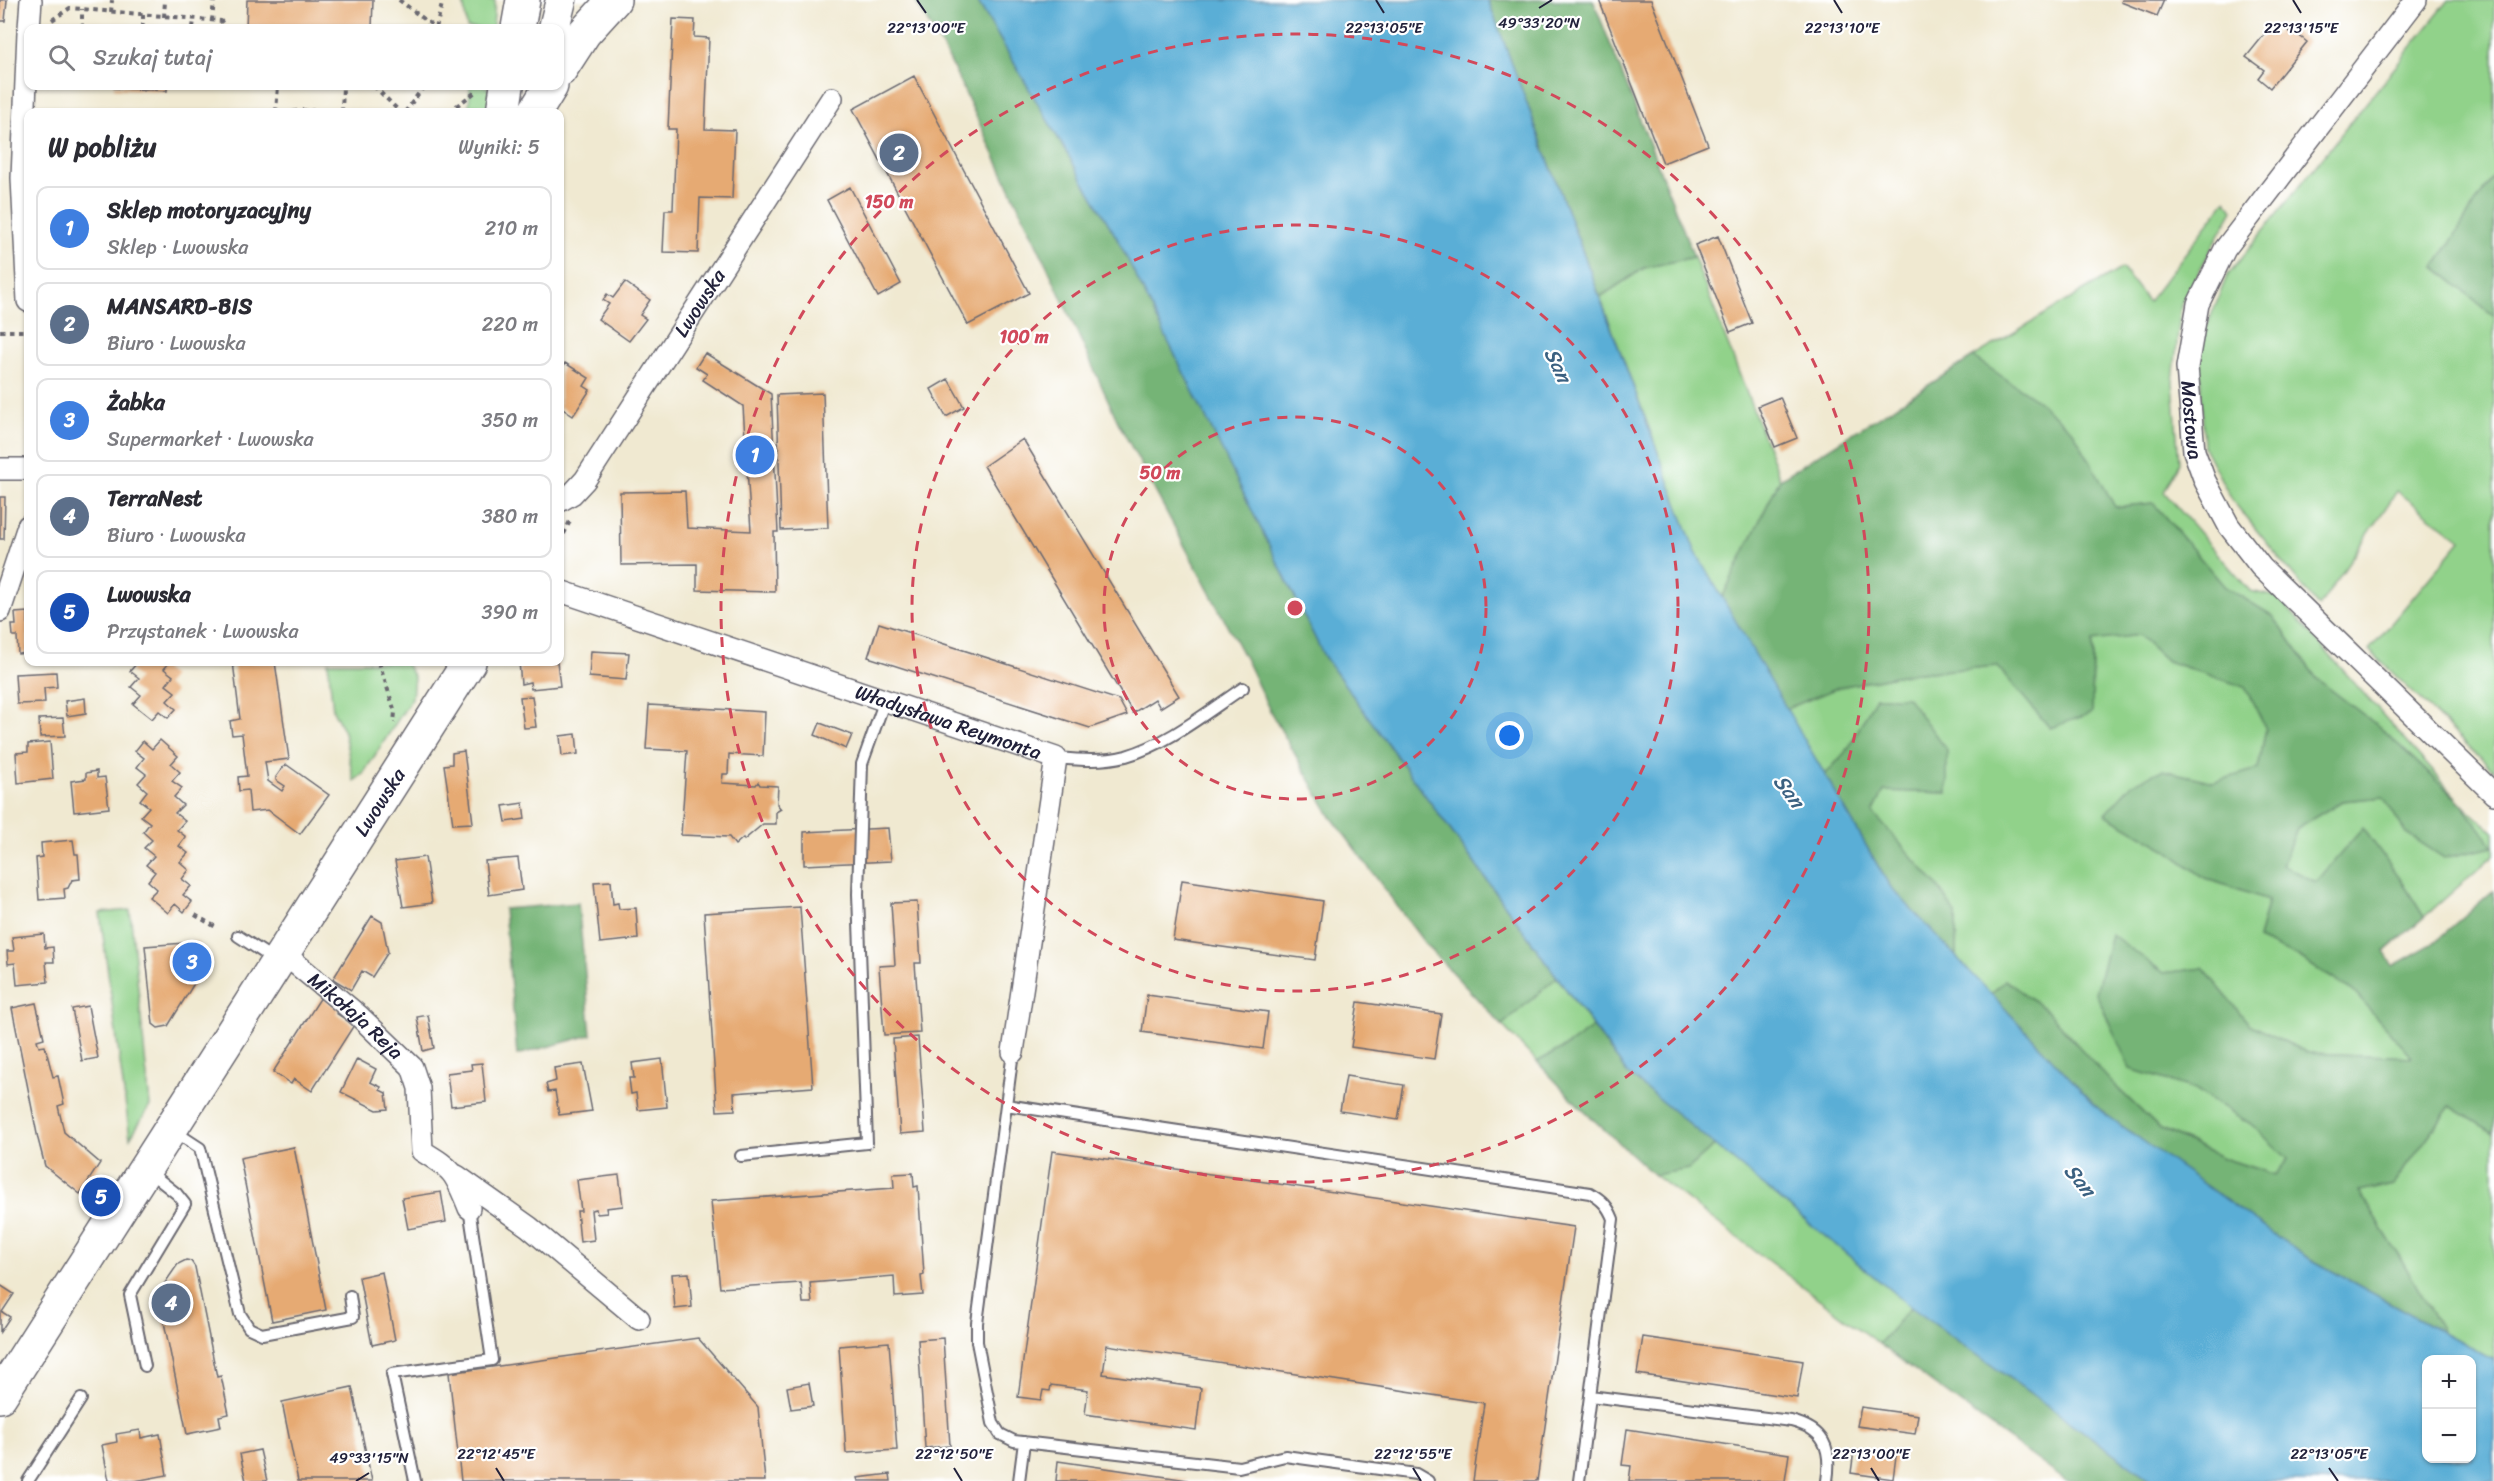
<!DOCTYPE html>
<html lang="pl">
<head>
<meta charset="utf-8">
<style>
	:root { --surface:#fff; --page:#f2f2f3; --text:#2b2b33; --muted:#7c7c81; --line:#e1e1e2; --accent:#d1495b }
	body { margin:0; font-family:Sriracha,sans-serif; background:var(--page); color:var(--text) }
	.controls { position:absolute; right:18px; bottom:18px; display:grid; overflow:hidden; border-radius:12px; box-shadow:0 2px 4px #0004 }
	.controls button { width:54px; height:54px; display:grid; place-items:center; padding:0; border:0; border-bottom:2px solid var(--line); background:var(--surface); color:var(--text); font:30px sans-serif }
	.you { position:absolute; left:1510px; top:736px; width:21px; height:21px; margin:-15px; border:4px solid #fff; border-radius:50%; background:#1a73e8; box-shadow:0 0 0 9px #1a73e833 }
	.badge { display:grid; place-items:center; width:39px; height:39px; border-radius:50%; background:var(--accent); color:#fff; font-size:20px; font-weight:700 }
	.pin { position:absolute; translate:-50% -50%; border:3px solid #fff; box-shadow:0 2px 6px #0006 }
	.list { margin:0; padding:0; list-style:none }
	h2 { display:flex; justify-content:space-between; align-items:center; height:78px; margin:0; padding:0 24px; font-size:26px }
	h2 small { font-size:20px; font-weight:400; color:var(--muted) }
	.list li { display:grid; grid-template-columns:39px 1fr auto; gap:18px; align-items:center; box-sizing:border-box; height:84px; margin:0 12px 12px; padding:0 12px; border:2px solid var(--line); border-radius:12px }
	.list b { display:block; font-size:22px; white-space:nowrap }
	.list p { margin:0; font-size:20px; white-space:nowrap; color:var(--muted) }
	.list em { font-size:20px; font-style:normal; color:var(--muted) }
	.icon { flex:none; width:33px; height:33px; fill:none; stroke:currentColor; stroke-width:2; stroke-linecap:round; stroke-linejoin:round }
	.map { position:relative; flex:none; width:2494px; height:1481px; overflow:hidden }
	.search { position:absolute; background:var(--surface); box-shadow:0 2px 4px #0004; left:24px; top:24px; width:540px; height:66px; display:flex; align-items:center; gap:15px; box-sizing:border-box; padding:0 21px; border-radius:12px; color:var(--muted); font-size:22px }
	.panel { position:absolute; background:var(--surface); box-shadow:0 2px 4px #0004; left:24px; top:108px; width:540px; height:558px; border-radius:12px }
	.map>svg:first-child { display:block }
	.green { fill:#91d28a; stroke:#5a7a62; stroke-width:1.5 }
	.forest { fill:#74b476; stroke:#4b6b58; stroke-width:1.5 }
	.water { fill:#5aaed6; stroke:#3e6888; stroke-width:1.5; fill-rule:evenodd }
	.building { fill:#e6aa73 }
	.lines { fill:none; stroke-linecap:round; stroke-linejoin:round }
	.service-casing { stroke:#6a6870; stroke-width:14 }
	.minor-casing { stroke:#6a6870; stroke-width:24 }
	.secondary-casing { stroke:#6a6870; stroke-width:33 }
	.primary-casing { stroke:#6a6870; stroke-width:36 }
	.path { stroke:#6a6870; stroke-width:4; stroke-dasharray:4.5 4.5; stroke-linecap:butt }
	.service { stroke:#fff; stroke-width:10 }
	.minor { stroke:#fff; stroke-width:21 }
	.secondary { stroke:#fff; stroke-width:30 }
	.primary { stroke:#fff; stroke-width:33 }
	.ticks { fill:none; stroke:#22223b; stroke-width:2 }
	.ring { fill:none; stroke:#d1495b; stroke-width:3; stroke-dasharray:10 8 }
	.labels { text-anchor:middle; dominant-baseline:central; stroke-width:4.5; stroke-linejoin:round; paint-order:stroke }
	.street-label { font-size:20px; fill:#22223b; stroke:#fff }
	.water-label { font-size:21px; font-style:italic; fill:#3b6181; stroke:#fff }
	.ticks-label { font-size:15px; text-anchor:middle; fill:#22223b; stroke:#fff; stroke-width:4.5; stroke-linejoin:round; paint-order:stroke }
	.centre { fill:#d1495b; stroke:#fff; stroke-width:3 }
	.ring-label { font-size:18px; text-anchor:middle; font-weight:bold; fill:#d1495b; stroke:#fff; stroke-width:4.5; stroke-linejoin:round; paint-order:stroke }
</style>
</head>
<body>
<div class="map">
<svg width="2494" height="1481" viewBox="0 0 2494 1481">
	<rect width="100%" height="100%" fill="#fff"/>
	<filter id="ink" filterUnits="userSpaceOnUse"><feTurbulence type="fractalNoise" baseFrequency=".0167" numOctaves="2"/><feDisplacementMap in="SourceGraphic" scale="12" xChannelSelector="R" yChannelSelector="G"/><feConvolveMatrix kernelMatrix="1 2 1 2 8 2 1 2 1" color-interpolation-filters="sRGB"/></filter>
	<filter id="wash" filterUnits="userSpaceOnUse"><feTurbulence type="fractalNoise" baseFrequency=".008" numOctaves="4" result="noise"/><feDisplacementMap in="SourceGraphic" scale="24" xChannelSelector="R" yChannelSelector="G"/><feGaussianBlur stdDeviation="1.35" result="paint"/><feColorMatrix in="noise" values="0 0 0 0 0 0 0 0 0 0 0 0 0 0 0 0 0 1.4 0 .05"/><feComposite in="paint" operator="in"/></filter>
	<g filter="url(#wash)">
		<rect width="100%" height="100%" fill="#f0e9d1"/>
		<path class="green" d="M463,0h32l-2,28h-26z
			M2449,0h45v174l-59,93 59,49v455l-125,-121 92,-110 -64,-49 -78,116 -87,-107 -28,-53 -5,-101 28,-70z
			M470,86h17v3l6,1 -5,22h-19z
			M2226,200l7,10 -52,94 -8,78 6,81 -15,29 86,99 28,6 184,207 32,28v23l-70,62 -23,-37 -64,-20 -21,22 -34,-17 15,-37 45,-27 42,-4 22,36 73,16 14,-2 -31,-43 -84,-78 -61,-47 -44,-63 -48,-29 -72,-84 -38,4 -42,-76 -39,-33 -61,-41 149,-89 26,34z
			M1694,257l86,222 -58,119 -27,-47 -95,-254 44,-29z
			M2139,635l28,26 78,26 21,42 -8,40 -44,13 -52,-12 2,78 41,30 63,22 -10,39 37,16 58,36 60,66 -105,-4 -59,-29 -46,-56 -39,5 -53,-38 19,134 65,20 56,35 38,35 -13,16 -53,-17 -64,-30 -154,-148 -14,14 -35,-37v-43l-83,-101 11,-22 63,2 -71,-96 -28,52 -23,26 -39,-66 53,-22 67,-13 92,-8 52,61 42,-14 1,-73z
			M328,662h77l9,15 -2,21 -49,76 -9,7 -10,-49 -11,-22z
			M130,910l20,196 -20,32 -30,-225z
			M1557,977l36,50 -25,18 -31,17 -35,-37z
			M2450,1106l44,27v227l-51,-28 -42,-73 -42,-67 34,-7z
			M1715,1145l196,162 -32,37 -225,-169 34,-6z"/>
		<path class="forest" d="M915,0h62l140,238 207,418 233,321 -55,48 -76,-80 -96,-130 -60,-104 -23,-49 -129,-240 -72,-158 -97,-205z
			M1488,0h105l101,257 -50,11 -44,29z
			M2494,174v142l-59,-49z
			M1973,357l61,41 39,33 42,76 38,-4 72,84 48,29 44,63 61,47 84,78 32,43 -50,11 -38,-25 -23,-36 -41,4 -45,27 -15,37 34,17 47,-54 38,52 23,37 -40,35 9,14 39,-22 62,-54v243l-44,-27 -57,79 -34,7 42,67 42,73 -140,-77 -202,-144 -110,-117 14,-14 40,29 67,74 47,45 64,30 52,17 13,-16 -37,-35 -56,-35 -65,-20 -34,-76 15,-59 53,39 39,-5 46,56 59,29 104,4 -59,-66 -58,-36 -37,-16 10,-39 -63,-22 -41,-30 -59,-34 27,-30 30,-14 52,12 44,-13 8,-40 -21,-42 -78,-26 -28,-26 -46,6 -1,72 -42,15 -53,-62 -91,8 -67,13 -53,22 -64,-111 58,-119z
			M1876,697h31l40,53v43l-63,-2 -11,22 64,72 19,29v43l-67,-72 -64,-110 23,-26z
			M578,903l13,132 -74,20 -13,-146z
			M1593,1027l34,46 88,72 -27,24 -34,6 -70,-64 -47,-49 31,-17z
			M1911,1307l241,174h-86l-187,-137z"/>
		<path class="water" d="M977,0h511l207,551 194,334 212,226 202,144 191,105v121h-342l-241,-174 -284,-234 -303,-417 -207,-418zM2426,1360h46v98h-46z"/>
		<g id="blocks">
			<path class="building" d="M0,0h7l-2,21h-5z
				M247,0h126l-1,28h-126z
				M1599,0h52l57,145 -45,18z
				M2122,0h42l-7,16 -36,-14z
				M673,19l22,1 -1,17 15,1 -4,91 30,1 -3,69 -32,-1 -2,55 -35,-1 2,-42h8l3,-81h-8z
				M2283,26l7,6 2,-2 15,12 -37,46 -12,-10 6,-8 -18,-13 22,-27 7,5z
				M914,76l115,217 -61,32 -115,-216z
				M114,86h53v5l-53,-3z
				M850,187l51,97 -23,13 -51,-97z
				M1718,236l34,87 -22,9 -35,-87z
				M625,282l25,18 -10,15 6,4 -17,22 -31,-22 11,-15 -6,-4 4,-6 6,4z
				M705,353l66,41 7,138h-4l1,60 -78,-2v-26l-76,1 -1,-73 65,-1 2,37 64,3 -8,-125 -40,-26 4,-6 -11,-7z
				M565,363l24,15 -5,8 6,4 -17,26 -13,-9v-36z
				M948,379l16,28 -18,10 -15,-28z
				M823,393l5,135 -47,2 -4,-135z
				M1780,397l17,41 -22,9 -17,-41z
				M1023,439l156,257 -19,12 -5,-9 -22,14 -149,-247z
				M0,497h5l-1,42h-4z
				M28,612v41l-10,1 -1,-18h-4l-1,-11h4l-1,-12z
				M879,623l240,77 8,15 -37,13 -222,-71z
				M591,651l38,2 -3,27 -37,-3z
				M138,662h32l-6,7 9,7 -7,9 9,7 -8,9 9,8 -8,9 -9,-7 -7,8 -19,-15 8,-9 -10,-8 8,-9 -9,-7z
				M233,662h42l14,97 -24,3 3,19 14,10 3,-5 -9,-6v-3l8,-11 3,-1 42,30 -29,39 -32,-24 -18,2 -2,-22 -9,1 -1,-14 9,-1 -5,-42 -10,1 -2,-14 10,-2z
				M519,662h38l3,24 -29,3 -1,-7 -9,2z
				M56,672l1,15 -13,1 1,15 -28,1 -2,-30z
				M532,696l4,31 -12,1 -4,-31z
				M85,698l1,15 -19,3 -2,-15z
				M649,705l116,7 -2,44 -34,-2 -1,20h-5l-1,9 34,2 2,-3 2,3 18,1 -1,18 4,5 -5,3v12h-13l-19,16 -1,-2 -8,7 -6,-8 -48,-2 6,-84 -41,-2z
				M63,718l2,18 -25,1 -1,-18z
				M820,723l32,12 -6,14 -31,-14z
				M576,734l2,20 -16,2 -2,-20z
				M160,740l18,16 -7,8 9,8 -8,9 10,7 -8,9 9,8 -8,8 10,8 -8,9 9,7 -7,9 9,7 -8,9 9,8 -7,9 9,7 -8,9 9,7 -8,10 -9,-8 -7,9 -19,-16 8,-8 -9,-8 7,-9 -9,-7 8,-9 -10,-8 8,-8 -9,-8 7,-9 -9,-7 8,-9 -9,-7 7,-9 -9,-8 8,-9 -9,-7 7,-9 -9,-7 8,-10 9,8z
				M50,742l3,37 -35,4 -2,-30 12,-1v-8z
				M464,751l9,72 -20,1 -9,-59 8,-1v-11z
				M97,771v7l8,-1 4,31 -35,4 -3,-31 15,-2v-6z
				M523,803l2,16 -19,3 -3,-16z
				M888,828l3,33 -87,4v-33z
				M73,840l2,14h3l2,25 -8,1 -4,8 -4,1 1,9 -26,2 -3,-42 6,-1 -1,-14z
				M425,857l7,46 -29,4 -8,-46z
				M518,858l4,32 -33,5 -4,-34z
				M1182,880l141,21 -8,59 -142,-20z
				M611,881l2,23 5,-1 1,6 17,-1 2,31 -38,4 -6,-61z
				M917,902l4,61h-6l5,70 -36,2 -5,-69 16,-1 -4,-62z
				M800,907l13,180 -79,6 1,17 -18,1 -13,-198z
				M372,916l10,6 6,30 -16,25 -10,-6 -11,19 -18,-11z
				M44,934l1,14 8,-1 1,15h-8l2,20 -31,3 -2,-22 -7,1 -1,-13h7l-2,-14z
				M198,942l3,30 -33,54 -10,2 -5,-4 -8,-78z
				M1147,995l121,17 -5,37 -121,-17z
				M321,997l18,12 -3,4 18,12 -42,66 -18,-12 -3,5 -18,-12z
				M1358,1002l83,12 -7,45 -83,-12z
				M36,1003l8,35 -7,2 2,7 6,-1 8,31 5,-1 6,28 -6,2 6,26 36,31 -20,31 -35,-28 -7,-27 -26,-131z
				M88,1006l10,52 -16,3 -10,-52z
				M428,1015l6,33 -11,3 -6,-34z
				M918,1037l7,95 -25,2 -7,-95z
				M357,1059l19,10 -6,13 11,5 -1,3 6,3 2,16 -11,1 -36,-18z
				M662,1059l5,48 -29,3 -2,-17 -5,1 -2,-16h5l-2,-15z
				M482,1063l4,39 -35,4 -4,-33 25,-3 -1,-6z
				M583,1064l9,47 -33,4 -4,-24 -7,1 -2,-8 10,-3 -2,-13z
				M1346,1076l58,9 -6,35 -58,-9z
				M294,1147l32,163 -54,11 -32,-163z
				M1052,1151l522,76 -37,254h-64l11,-78 -377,-58 -4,29 98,14 -5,42 -111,-16 3,-24 -37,-5 -1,6 -7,-1 -2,10 -23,-3z
				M913,1173l1,14 4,-1 6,89 -3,1 2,19 -28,2 -1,-21 -84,7 2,20h-9l-2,-20 -81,5 -9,-87 183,-13 -1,-14z
				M619,1175l4,31 -17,2 1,5 -10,1 -1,-5 -5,1 3,30 -14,2 -3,-31h4l-4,-31z
				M441,1192l5,30 -38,7 -6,-31z
				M186,1260l5,1 4,6 22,110 4,-1 8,38 -10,2 2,11 -34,7 -29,-141 20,-29z
				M382,1272l13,68 -23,5 -13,-68z
				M689,1273l3,34 -17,2 -3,-35z
				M0,1285l14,9 -12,18 8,5 -10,15z
				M1643,1337l160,24 -6,37 -160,-24z
				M698,1338l60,69 7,74h-304l-12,-108z
				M943,1338l7,108 -25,2 -7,-108z
				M889,1342l8,108 -51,3 -7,-107z
				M809,1383l4,23 -22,3 -4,-22z
				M352,1387l20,94h-74l-16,-79z
				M1861,1407l57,8 -3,19 -58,-8z
				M1627,1429l162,25 -4,27h-156l2,-15 -9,-1z
				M140,1430l1,8 19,-4 7,41 -32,6h-26l-7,-36 15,-3 -1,-8z
				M260,1450l7,31h-21l-6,-27z
				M1854,1450l42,6 -3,23 -42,-6z
				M1058,1461l129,19v1h-131z
				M890,1474l1,7h-33l-1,-3z"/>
		</g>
	</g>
	<g filter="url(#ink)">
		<use href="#blocks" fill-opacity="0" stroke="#6a6870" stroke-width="1.5"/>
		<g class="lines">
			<defs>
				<path id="service" d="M1056,758c23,2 47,4 70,-2 42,-12 81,-44 117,-68
					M238,936l37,24
					M1013,1052l-36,271v19l16,81 7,11 14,7 225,26 46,-11 131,18 12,7
					M1006,1105l584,88c12,7 18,13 23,26l-34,262
					M174,1131l26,17 40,166 9,14 13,6 91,-17 -3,-21
					M741,1156l126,-13 -9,-249 4,-130 23,-64
					M145,1366l-15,-71 55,-91 -8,-10 -29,-23
					M1590,1396l201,25c33,8 41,27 36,60
					M28,1481l53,-82
					M415,1481l-23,-107 100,-14 -23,-152
					M1019,1481l5,-39"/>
				<g id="minor">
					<path id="s1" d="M2416,0l-191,249 -27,55 -11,63 7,84 11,30 24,45 32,41 233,227"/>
					<path d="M29,28l2,-28"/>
					<path d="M28,32l-6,146 6,123"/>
					<path d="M0,469h28"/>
					<path id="s2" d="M560,501l12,-7 13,-14 247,-382"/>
					<path id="s3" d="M560,591l496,167 -43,294"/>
					<path d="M0,611l28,-85"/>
					<path id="s4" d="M283,953l76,63 53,51 7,21 3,63c32,19 33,22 47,57"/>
					<path d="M457,1176l72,51 110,92"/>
				</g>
				<path id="secondary" d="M554,28l7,-28"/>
				<g id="primary">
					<path d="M518,28l5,-28"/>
					<path d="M560,70l24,-37 30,-33"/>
					<path d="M503,112l4,-26"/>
					<path d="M535,112l16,-26"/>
					<path id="s5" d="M0,1396l469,-734"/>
				</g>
			</defs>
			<use href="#service" class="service-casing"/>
			<use href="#minor" class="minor-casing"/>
			<use href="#secondary" class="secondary-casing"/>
			<use href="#primary" class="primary-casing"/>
			<path class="path" d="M399,0l37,28
				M111,12l1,-12
				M164,17l1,-17
				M52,20l18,-12 151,13 5,7
				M212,21l2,-21
				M82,28v-19
				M143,28v-13
				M193,28l1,-9
				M436,28l7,-28
				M374,86l26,26
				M276,112l2,-26
				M293,112l6,-2 41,2
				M342,112l1,-26
				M405,112l19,-26
				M440,112h8l29,-21
				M0,331h28
				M560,542l10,-21
				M379,662l16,50 -1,11
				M195,915l21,12"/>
			<use href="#service" class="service"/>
			<use href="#minor" class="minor"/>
			<use href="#secondary" class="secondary"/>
			<use href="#primary" class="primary"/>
		</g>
	</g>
	<path class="ticks" d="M917,0l9,13M1376,0l8,13M1834,0l8,13M2293,0l8,13M1539,8l13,-8M496,1468l8,13M954,1468l8,13M1413,1468l8,13M1871,1468l8,13M2329,1468l9,13M356,1481l13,-8"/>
	<g class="ring">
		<circle cx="1295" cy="608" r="191"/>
		<circle cx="1295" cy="608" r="383"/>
		<circle cx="1295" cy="608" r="574"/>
	</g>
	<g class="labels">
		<g class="street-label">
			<text stroke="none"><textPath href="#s2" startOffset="244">Lwowska</textPath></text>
			<text stroke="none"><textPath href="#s1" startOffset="492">Mostowa</textPath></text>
			<text stroke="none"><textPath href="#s3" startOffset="410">Władysława Reymonta</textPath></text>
			<text stroke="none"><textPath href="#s5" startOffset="705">Lwowska</textPath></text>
			<text stroke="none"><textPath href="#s4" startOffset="96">Mikołaja Reja</textPath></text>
		</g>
		<g class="water-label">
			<text transform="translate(1558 365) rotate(64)">San</text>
			<text transform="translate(1789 791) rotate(53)">San</text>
			<text transform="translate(2080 1180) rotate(50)">San</text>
		</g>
	</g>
	<g class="ticks-label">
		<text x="1539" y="28">49°33'20"N</text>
		<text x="2301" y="33">22°13'15"E</text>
		<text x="926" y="33">22°13'00"E</text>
		<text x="1384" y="33">22°13'05"E</text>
		<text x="1842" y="33">22°13'10"E</text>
		<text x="496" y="1459">22°12'45"E</text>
		<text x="954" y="1459">22°12'50"E</text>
		<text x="1413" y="1459">22°12'55"E</text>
		<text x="1871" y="1459">22°13'00"E</text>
		<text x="2329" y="1459">22°13'05"E</text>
		<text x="369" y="1463">49°33'15"N</text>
	</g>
	<circle cx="1295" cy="608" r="9" class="centre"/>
	<g class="ring-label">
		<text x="889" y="208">150 m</text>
		<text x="1024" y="343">100 m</text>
		<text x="1160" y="479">50 m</text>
	</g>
</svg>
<div class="controls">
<button>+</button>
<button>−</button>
</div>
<div class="you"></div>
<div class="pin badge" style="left:755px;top:455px;background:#3f7fe0">1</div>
<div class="pin badge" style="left:899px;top:153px;background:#5c6f8a">2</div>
<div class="pin badge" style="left:192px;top:962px;background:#3f7fe0">3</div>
<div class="pin badge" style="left:171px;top:1303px;background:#5c6f8a">4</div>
<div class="pin badge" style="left:101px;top:1197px;background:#1a4fb4">5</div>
<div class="search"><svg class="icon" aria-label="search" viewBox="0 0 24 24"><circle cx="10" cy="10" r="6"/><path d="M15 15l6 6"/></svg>Szukaj tutaj</div>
<section class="panel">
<h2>W pobliżu<small>Wyniki: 5</small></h2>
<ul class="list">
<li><span class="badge" style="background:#3f7fe0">1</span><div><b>Sklep motoryzacyjny</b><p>Sklep · Lwowska</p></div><em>210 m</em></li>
<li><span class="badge" style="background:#5c6f8a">2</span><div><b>MANSARD-BIS</b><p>Biuro · Lwowska</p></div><em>220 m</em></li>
<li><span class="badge" style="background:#3f7fe0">3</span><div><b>Żabka</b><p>Supermarket · Lwowska</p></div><em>350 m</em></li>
<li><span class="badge" style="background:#5c6f8a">4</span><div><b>TerraNest</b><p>Biuro · Lwowska</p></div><em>380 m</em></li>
<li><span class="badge" style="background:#1a4fb4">5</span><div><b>Lwowska</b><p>Przystanek · Lwowska</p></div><em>390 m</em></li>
</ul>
</section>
</div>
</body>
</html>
